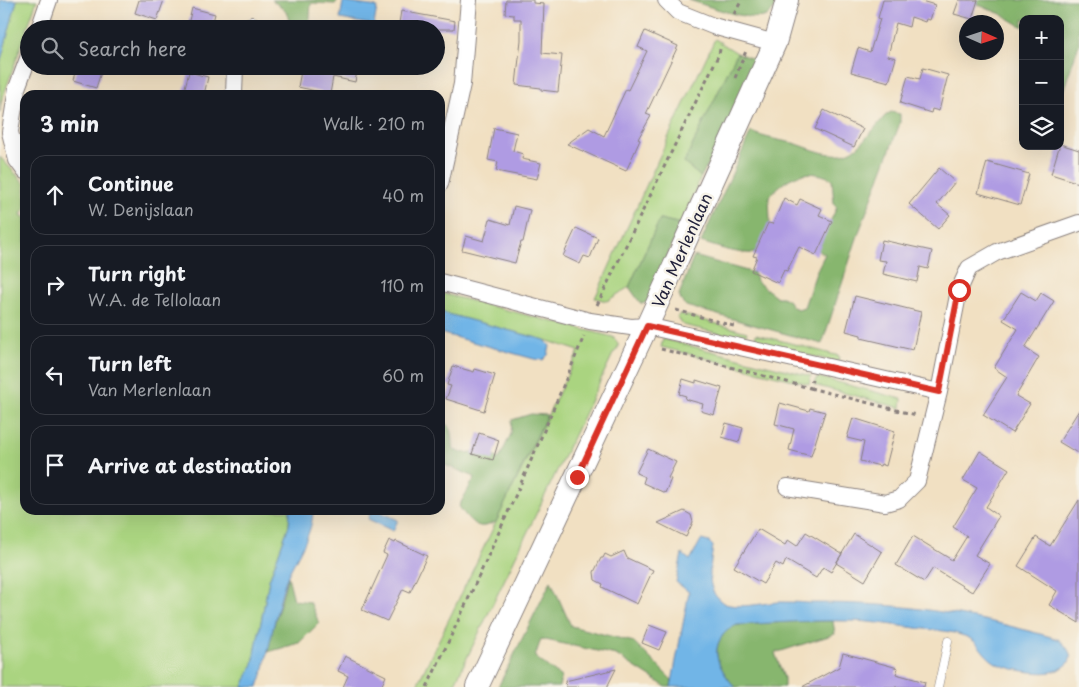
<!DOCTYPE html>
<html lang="en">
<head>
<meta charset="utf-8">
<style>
	:root { --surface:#171b24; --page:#242831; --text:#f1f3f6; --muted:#9ea1a6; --line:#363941 }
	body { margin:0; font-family:"Playpen Sans",sans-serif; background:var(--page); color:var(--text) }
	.controls { position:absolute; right:15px; top:15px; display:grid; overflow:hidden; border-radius:10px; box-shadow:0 5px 20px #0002 }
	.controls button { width:45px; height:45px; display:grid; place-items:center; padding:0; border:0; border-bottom:1px solid var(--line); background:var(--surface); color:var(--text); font:25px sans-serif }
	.compass { position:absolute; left:959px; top:15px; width:45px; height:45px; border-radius:50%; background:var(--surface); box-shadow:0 5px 20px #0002; rotate:93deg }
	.stop { position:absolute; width:15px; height:15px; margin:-11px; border:4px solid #d93025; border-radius:50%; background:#fff }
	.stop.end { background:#d93025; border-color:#fff; box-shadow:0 1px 5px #0008 }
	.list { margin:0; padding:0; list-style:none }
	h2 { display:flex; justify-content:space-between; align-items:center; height:65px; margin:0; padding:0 20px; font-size:21px }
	h2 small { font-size:16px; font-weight:400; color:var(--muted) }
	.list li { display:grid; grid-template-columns:32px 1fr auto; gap:15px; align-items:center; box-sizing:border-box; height:80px; margin:0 10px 10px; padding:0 10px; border:1px solid var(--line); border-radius:15px }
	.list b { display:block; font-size:19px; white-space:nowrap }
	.list p { margin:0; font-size:16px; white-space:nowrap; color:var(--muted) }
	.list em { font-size:16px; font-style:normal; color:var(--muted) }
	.icon { flex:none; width:28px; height:28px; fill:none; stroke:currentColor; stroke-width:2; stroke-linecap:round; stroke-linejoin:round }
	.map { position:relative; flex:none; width:1079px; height:687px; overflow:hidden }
	.search { position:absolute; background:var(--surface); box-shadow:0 5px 20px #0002; left:20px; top:20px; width:425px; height:55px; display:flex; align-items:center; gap:12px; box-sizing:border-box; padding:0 18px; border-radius:28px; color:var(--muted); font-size:19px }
	.panel { position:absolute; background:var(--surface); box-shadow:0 5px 20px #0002; left:20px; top:90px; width:425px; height:425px; border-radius:15px }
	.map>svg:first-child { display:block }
	.green { fill:#aad480; stroke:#667b5e }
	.forest { fill:#87b66e; stroke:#546c54 }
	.water { fill:#71b5e7; stroke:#4a6c91 }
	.building { fill:#af9be3 }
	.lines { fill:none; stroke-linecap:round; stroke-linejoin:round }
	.service-casing { stroke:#8a817e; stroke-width:9 }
	.minor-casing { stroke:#8a817e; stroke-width:18 }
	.secondary-casing { stroke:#8a817e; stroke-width:24 }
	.path { stroke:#8a817e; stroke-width:3; stroke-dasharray:4 4; stroke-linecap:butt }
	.service { stroke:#fff; stroke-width:8 }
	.minor { stroke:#fff; stroke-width:16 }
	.secondary { stroke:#fff; stroke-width:22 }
	.route { stroke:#d93025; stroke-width:6 }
	.labels { text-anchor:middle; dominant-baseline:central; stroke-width:5; stroke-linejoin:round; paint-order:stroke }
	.street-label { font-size:16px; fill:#22223b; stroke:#f7f3e8 }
</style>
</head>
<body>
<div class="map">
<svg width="1079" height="687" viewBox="0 0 1079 687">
	<rect width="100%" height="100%" fill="#f7f3e8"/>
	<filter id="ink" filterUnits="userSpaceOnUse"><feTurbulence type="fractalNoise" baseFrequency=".02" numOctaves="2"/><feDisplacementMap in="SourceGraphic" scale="10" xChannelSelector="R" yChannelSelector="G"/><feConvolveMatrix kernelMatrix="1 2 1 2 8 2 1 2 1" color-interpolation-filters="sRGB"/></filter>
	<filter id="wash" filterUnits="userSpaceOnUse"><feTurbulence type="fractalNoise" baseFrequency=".0096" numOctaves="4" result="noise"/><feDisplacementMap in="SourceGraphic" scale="20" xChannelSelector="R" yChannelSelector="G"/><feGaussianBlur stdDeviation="1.12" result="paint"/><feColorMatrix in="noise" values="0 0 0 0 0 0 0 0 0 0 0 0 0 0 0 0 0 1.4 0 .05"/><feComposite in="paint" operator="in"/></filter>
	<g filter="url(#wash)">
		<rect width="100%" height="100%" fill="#f1e0c2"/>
		<path class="green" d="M17,0h20l-36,103 -1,9v-48z
			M715,39l22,14 -53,110 17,14 -20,47 -21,-5 -31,68 -22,14 -12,-3 79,-173z
			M0,157l25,27v26l-3,2 -1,3 4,3v292h265l-1,15 -20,55 -16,84 -10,23h-243z
			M440,293l173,44 5,7v4l-5,6 -160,333h-37l163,-336 -34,-11 -105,-28z
			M680,314l67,18 -3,7 -61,-14 -6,-8z
			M756,334l83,22 -1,6 -84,-19z
			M663,339l148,37 -2,8 -148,-37z
			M818,377l84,22 -1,9 -87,-23z"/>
		<path class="forest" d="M272,0h67l-4,4 -24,-1 -2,26h-20c1,-17 -4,-19 -17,-29z
			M689,0h87c-1,7 -3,13 -10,16 -13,7 -61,-11 -77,-16z
			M966,0h113v44l-19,56v-81h-37v8l-22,-13z
			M737,53l19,7 -27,67 -28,50 -17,-14z
			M891,112l9,2v9l-41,109 -37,112 -136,-38 -4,-4 -3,-7 15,-39 60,17 2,8 21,16h5l6,3 5,7 5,2 6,-2 13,-37 8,-16 -8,-4 20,-43 -3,-2 -2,-26c-26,-13 -46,-2 -63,18l1,25 -6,24 -4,7c-21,2 -40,-5 -59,-11l50,-110c14,6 28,8 42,11 18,5 41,18 60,7 11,-7 23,-24 32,-34z
			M660,219l21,5 -33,78 -7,2 -12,-17z
			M531,414l16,1 -51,107c-4,1 -8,4 -12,4 -10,2 -20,-12 -25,-20l16,-29 -35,-14v-41c16,3 11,16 14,28l8,3 22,-2 15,8 12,-25 1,-14z
			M288,576l6,24 16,2 9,21 -20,20 -31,9 2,-13z
			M551,581l20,45 63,16 38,38 -1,7h-5l-50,-32 -75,-16 -6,18 26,20 -2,10h-61z
			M804,621h29l2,13 -60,19 9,25v9h-49c-6,-6 -17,-22 -18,-31 -2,-14 8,-27 20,-31z"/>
		<path class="water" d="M0,0h17l-17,64z
			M343,2l34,5 -3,18 -34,-6z
			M440,312l105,28 5,6 -2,9 -5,5 -9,-1 -94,-26z
			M290,510h23c0,23 -15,44 -25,65 -4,9 -7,20 -9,29 -8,29 -11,55 -21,83h-15l10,-23 16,-84 20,-55z
			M372,510h4l22,10 -5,11 -25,-12z
			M701,540l8,2 4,4c-2,18 -9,43 9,56 10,8 43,1 56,0 10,0 20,0 30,1 38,0 76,1 113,6 46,6 92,17 137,30 16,13 18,25 -3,32 -12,5 -52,-2 -62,-10 -14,-10 -13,-21 -32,-26 -14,-5 -30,-5 -45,-7 -23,-3 -46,-7 -68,-7 -37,-1 -74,2 -111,4 -12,4 -22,17 -20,31 1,9 12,25 18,31h-64l18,-95 -13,-10 6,-28 8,6z"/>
		<g id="blocks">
			<path class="building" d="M139,0h25l-7,20 -22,-7z
				M506,0h27v3l11,1 -2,49 20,2 -4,37 -17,-2v-2l-25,-3 5,-45v-21h-7v-4l-9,-1z
				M883,0h35l17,5 -5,15 -4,-1 -1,3 -14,-5 -2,10 -13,-4 -8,33 8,2 -7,24 -38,-10 7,-24 12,4 10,-33 -2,-1z
				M959,0h19l-6,19 -18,-5z
				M192,8l23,6 -4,15h-24z
				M401,11l54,10 -1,8h-56z
				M645,31l33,15 -32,68 5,2 -13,23 2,1 -14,31 -59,-27 22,-16 15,8 22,-47 2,1 19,-39 -9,-4z
				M77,66h26l-7,22 -23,-7z
				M302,66h56l-3,16 -22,-5 -3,17 -32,-7z
				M923,68l25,7 -9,36 -7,-2 -1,4 -31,-10 8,-27 12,3z
				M189,72l19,5 -4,18h-21z
				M824,110l39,19 -9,18 -39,-18z
				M494,128l23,5 -4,18 10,3 -1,5 19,4 -4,16 -41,-8 2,-9 -10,-2z
				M1060,144l19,6v33l-28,-9z
				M987,162l42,12 -9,31 -42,-12z
				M939,168l16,14 -18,22 13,11 -12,14 -29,-25z
				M784,198l13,7 3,-6 22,10 -3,6 13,6 -16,34 -17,-8 -12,24 -3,-1 -6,13 -27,-12 6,-14 -4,-1 15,-33 5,1z
				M514,206l16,4 -7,32h-2l-6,21 -53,-13 4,-14 18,5 6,-22 20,6z
				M576,228l22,10 -8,20 -6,-2 -4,8 -17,-8z
				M882,240l50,11 -4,18 -8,-2 -3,15 -34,-8 3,-13 -8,-1z
				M1021,292l15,9 5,-8 13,8 -29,47 14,9 -23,39 14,8 -18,29 -29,-18 24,-38 -13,-9 24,-39 -15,-9z
				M855,296l66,16 -8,38 -52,-12v-3l-15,-4z
				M453,366l21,6 1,-3 20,6 -11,36 -38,-12 5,-13 -4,-1z
				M683,379l13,4v-3l26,8 -8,27 -13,-4 2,-7 -18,-5 1,-3 -7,-2z
				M780,403l29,8 1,-3 15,4 -14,44 -22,-6 5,-21 -19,-5z
				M1079,410v44l-20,-12z
				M853,418l42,13 -9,35 -5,-2 -1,2 -20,-5 4,-19 -17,-4z
				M726,423l17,5 -4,14 -17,-5z
				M479,433l20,7 -6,20 -21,-6z
				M648,449l28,13 -8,16 3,1 -6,14 -22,-10 2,-6 -9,-4z
				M980,451l29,18 -23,38 13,9 -24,39 15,9 -18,28 -39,-24 -9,14 -28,-17 17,-29 39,24 15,-24 -14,-9 24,-39 -14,-8z
				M1079,500v123l-30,-18 8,-14 -39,-25 18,-29 14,9z
				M684,511l7,4 2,7 -7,15 -28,-14z
				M758,529l27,16 3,-5 9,6 9,-14 36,22 -11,18 -8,-5 -7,11 -30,-18 -3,7 -7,-4 -13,21 -29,-17z
				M854,534l28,18 -17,29 -29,-18z
				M389,540l6,3 1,-2 31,15 -17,36 -7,-3 -16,32 -25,-11 25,-55 -4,-2z
				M624,551l3,7 26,12 -16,34 -35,-17 1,-3 -8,-4 -1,-8 7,-14h2l2,-4 6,3z
				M649,625l18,7 -8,18 -17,-7z
				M843,653l55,15 -2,6 29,8 -1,5h-122l37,-20z
				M345,656l41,20 -5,11h-38l5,-11 -10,-5z
				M616,669l-9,18h-41l-1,-6z"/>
		</g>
	</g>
	<g filter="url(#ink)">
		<use href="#blocks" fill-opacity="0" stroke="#8a817e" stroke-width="1"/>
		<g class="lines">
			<defs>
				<path id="service" d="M938,687l10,-46"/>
				<path id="minor" d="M666,0l12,12 35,14 62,17
					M39,29l10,-29
					M250,29l2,-4
					M234,95l1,-29
					M25,171l-8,-11 -7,-28 7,-44 12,-32
					M440,184l22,-100 7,-84
					M440,282l150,39 41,6 16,-1 292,66
					M787,487l98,16 14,-4 18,-18 22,-89 20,-102 10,-22 28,-16 82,-29"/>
				<path id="secondary" d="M477,687l170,-361 128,-283 12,-43"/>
			</defs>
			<use href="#service" class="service-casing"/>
			<use href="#minor" class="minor-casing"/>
			<use href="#secondary" class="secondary-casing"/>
			<path class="path" d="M734,14l8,-14
				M735,78l11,-27
				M597,305l122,-251 2,-9
				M676,310l61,17
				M661,349l149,39 2,-8
				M810,388l106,27
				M427,687c55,-116 108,-232 157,-351"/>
			<use href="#service" class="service"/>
			<use href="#minor" class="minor"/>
			<use href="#secondary" class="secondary"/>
		</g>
	</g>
	<g class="lines" filter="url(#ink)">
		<path class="route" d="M577,477l70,-151 292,66 20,-102"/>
	</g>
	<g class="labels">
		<g class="street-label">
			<text transform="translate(681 250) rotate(-66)">Van Merlenlaan</text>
		</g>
	</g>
</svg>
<div class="controls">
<button>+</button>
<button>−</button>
<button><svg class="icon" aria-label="layers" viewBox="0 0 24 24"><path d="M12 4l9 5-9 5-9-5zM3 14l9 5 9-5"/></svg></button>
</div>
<svg class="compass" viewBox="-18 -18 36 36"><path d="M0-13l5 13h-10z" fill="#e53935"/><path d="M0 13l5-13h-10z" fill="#9ea1a6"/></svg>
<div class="stop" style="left:959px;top:290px"></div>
<div class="stop end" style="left:577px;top:477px"></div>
<div class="search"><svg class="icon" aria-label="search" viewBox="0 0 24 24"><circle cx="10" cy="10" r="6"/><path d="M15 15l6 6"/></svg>Search here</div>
<section class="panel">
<h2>3 min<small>Walk · 210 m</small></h2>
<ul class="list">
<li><svg class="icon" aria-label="ahead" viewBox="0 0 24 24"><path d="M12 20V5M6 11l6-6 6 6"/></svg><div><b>Continue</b><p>W. Denijslaan</p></div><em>40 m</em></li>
<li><svg class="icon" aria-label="right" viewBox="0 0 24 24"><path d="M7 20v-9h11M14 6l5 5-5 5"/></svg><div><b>Turn right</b><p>W.A. de Tellolaan</p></div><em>110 m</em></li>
<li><svg class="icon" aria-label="left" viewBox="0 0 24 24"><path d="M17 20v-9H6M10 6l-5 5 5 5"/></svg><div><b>Turn left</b><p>Van Merlenlaan</p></div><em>60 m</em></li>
<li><svg class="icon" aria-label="arrive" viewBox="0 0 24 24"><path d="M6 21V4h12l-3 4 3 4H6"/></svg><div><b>Arrive at destination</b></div></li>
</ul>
</section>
</div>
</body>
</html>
